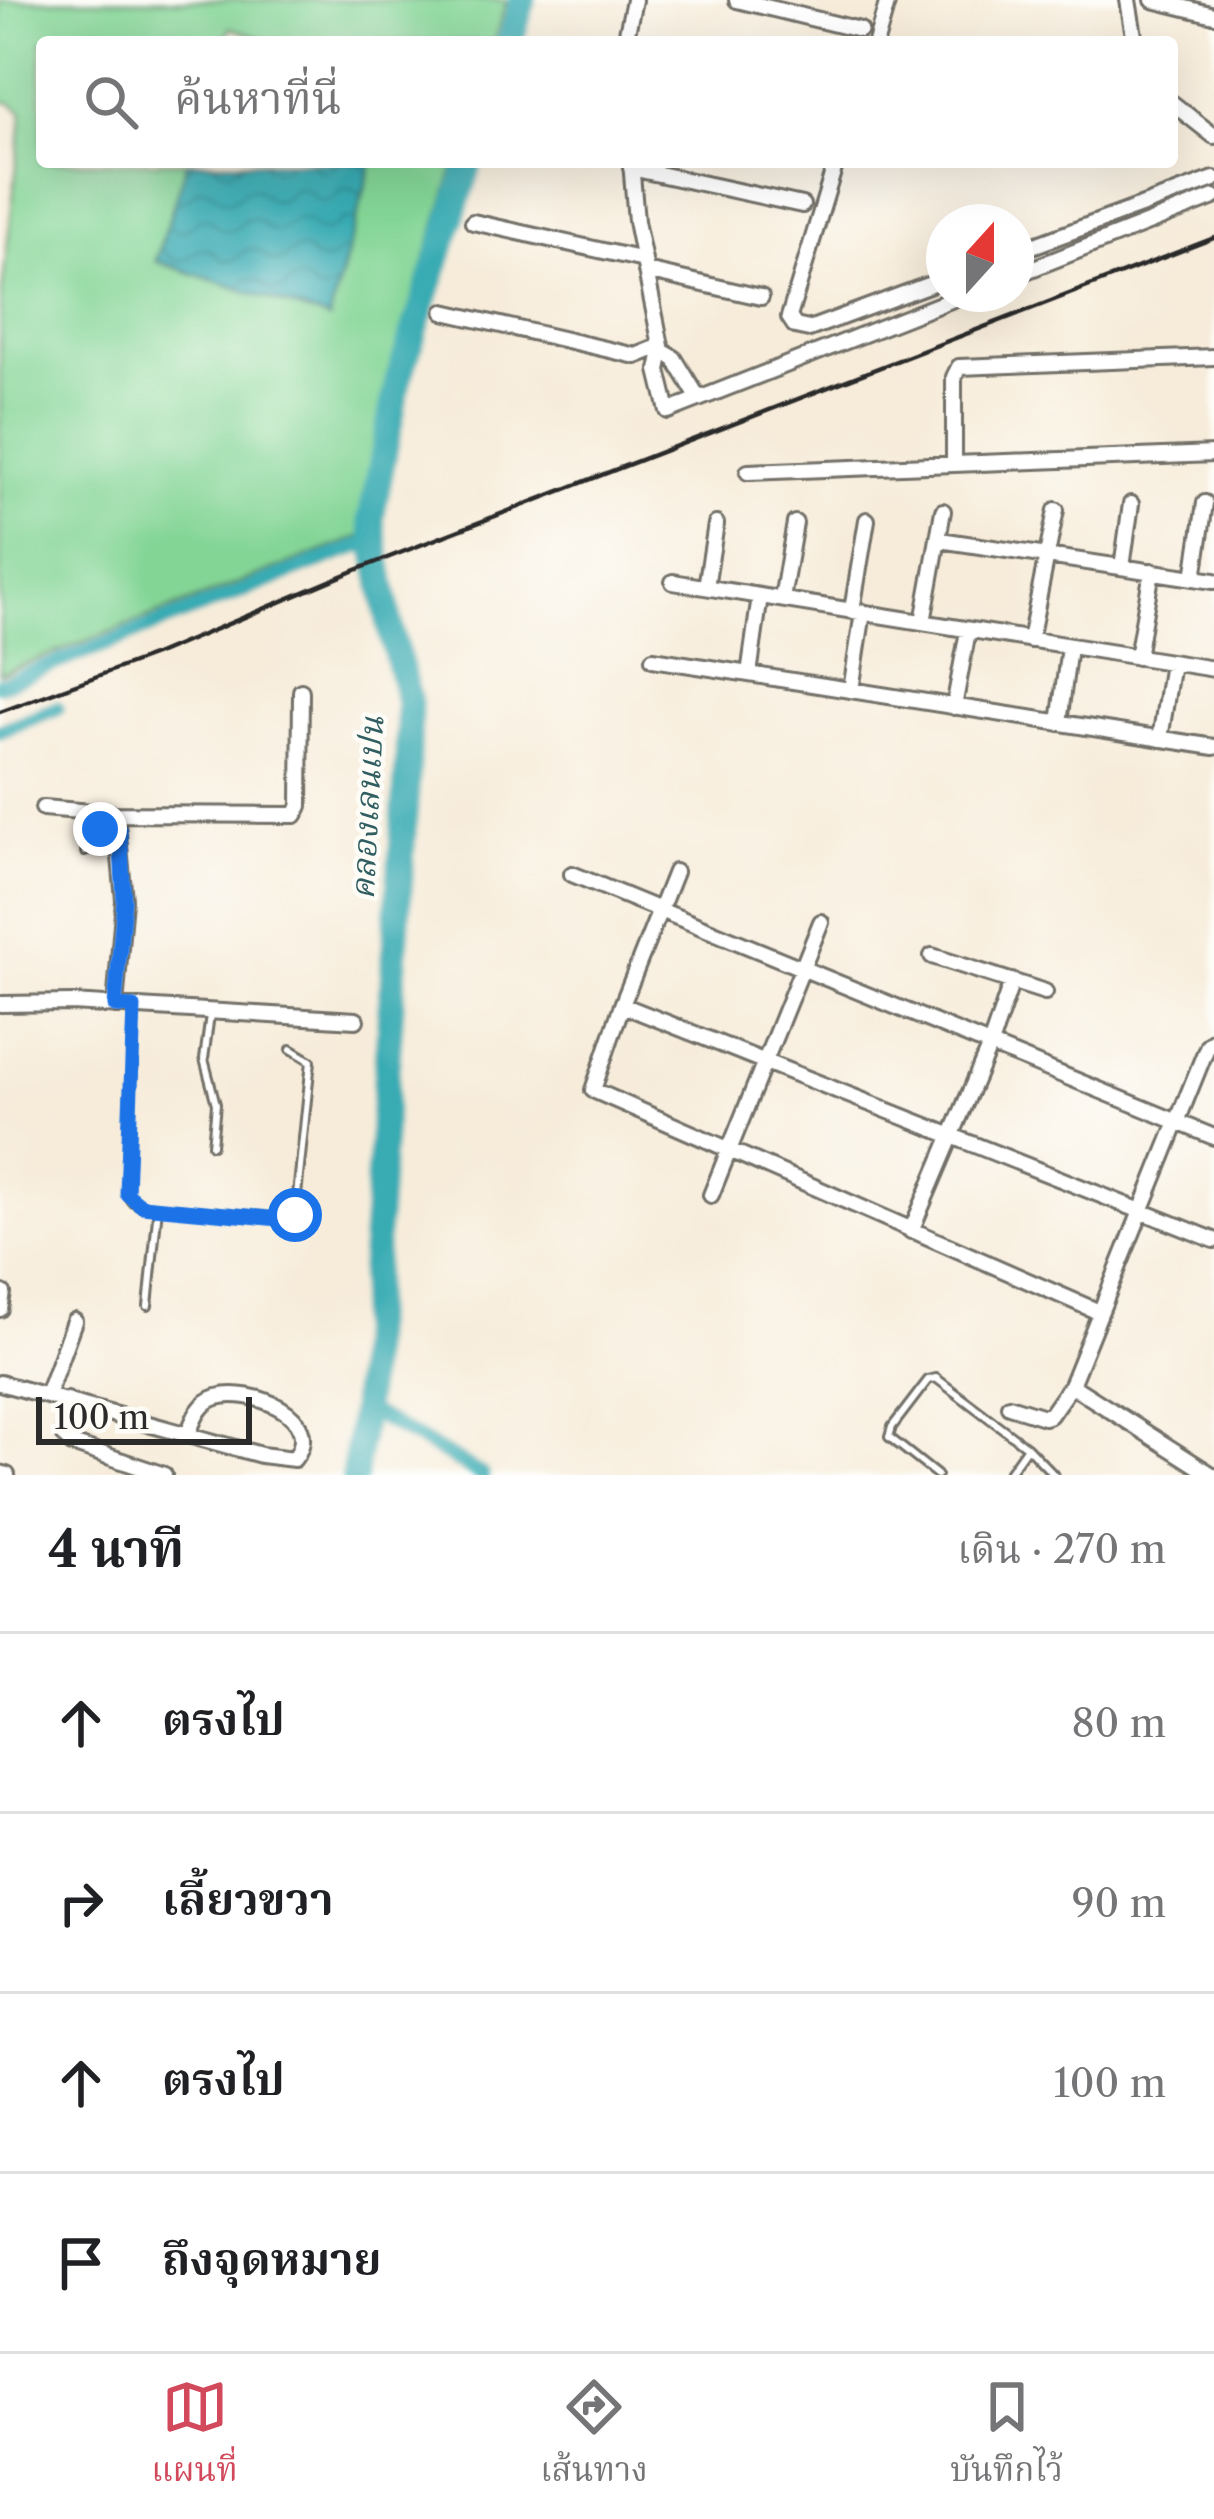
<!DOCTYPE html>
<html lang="th">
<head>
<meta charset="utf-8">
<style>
	:root { --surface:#fff; --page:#f2f2f2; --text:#202124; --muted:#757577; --line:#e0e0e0; --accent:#d1495b }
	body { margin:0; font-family:"Libre Caslon Text","Noto Serif Thai",serif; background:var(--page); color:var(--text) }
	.compass { position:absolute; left:926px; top:204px; width:108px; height:108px; border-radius:50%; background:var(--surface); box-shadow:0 12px 48px #0002; rotate:21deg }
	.scale { position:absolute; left:36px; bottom:30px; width:216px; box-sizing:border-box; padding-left:12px; border:6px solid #2b2b2b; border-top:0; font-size:33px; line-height:42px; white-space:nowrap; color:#2b2b2b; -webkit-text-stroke:9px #fdfcf7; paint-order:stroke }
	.stop { position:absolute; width:36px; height:36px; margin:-27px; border:9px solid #1a73e8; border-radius:50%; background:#fff }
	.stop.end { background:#1a73e8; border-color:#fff; box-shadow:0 3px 12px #0008 }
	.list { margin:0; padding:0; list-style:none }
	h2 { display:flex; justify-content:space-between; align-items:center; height:156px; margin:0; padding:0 48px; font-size:51px }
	h2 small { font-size:39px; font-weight:400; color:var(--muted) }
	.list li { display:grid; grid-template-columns:78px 1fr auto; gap:36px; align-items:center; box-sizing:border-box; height:180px; padding:0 48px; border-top:3px solid var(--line) }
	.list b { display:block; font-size:45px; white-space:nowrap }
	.list em { font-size:39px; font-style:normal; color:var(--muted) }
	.icon { flex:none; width:66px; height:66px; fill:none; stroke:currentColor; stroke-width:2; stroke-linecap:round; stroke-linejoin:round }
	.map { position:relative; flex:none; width:1214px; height:1475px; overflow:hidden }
	.search { position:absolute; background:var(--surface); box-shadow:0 12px 48px #0002; left:36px; right:36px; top:36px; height:132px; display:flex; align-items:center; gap:30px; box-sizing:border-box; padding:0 42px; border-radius:12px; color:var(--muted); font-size:45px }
	.sheet { height:876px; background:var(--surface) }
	nav { display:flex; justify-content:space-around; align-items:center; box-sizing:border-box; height:168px; border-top:3px solid var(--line); background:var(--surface); font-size:33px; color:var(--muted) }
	nav a { display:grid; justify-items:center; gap:6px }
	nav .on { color:var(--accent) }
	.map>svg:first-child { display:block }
	.grass { fill:#83d596; stroke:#578060; stroke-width:3 }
	.water { fill:url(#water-waves); stroke:#326b6f; stroke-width:3 }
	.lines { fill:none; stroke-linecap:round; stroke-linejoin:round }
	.canal { stroke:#39abb3; stroke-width:15 }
	.river { stroke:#39abb3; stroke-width:27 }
	.lane-casing { stroke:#726f68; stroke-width:12 }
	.street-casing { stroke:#726f68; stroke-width:20 }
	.lane { stroke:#fff; stroke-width:6 }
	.street { stroke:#fff; stroke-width:14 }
	.rail { stroke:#2b2b2b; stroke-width:4.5 }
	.route { stroke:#1a73e8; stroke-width:15 }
	.labels { text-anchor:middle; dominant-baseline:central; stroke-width:9; stroke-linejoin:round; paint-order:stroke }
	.water-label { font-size:33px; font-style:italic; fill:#315e61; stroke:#fdfcf7 }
</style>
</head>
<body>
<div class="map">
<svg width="1214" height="1475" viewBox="0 0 1214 1475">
	<defs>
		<pattern id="water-waves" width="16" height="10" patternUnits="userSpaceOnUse" patternTransform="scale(3)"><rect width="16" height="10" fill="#39abb3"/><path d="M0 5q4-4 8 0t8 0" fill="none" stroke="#308b92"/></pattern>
	</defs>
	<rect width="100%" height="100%" fill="#fdfcf7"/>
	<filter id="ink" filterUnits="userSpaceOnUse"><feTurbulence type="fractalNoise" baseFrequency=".00833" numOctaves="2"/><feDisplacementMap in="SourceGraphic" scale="24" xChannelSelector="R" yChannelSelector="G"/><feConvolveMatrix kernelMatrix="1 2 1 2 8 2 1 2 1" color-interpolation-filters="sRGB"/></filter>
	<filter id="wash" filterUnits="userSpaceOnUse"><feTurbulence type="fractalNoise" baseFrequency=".004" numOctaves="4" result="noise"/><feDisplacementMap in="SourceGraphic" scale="48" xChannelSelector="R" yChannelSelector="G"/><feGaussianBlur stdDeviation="2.7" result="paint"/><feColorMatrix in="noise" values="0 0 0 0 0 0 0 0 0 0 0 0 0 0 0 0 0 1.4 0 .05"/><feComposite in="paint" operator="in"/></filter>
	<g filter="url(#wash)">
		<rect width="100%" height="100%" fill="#f7ecda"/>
		<path class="grass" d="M0,0h507l-13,42h-222l-42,-14 -5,14h-183v120h145l-31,99 173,57 43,-156h84l-50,158 -28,109 -16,107 -362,138v-366l23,-196 -12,-9 -11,-2z"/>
		<path class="water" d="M187,162h185l-43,157 -173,-58z"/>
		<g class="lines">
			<path class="canal" d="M0,685l375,-145
				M0,731l57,-23
				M363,1408l119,67"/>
			<path class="river" d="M510,42l13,-42
				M354,1475l9,-67 45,-645 1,-61 -17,-65 -21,-118 27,-138 72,-219"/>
		</g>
	</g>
	<g filter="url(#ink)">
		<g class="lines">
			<defs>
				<path id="lane" d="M85,852l6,-18 9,-5 15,2
					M134,1011l-7,183 4,7 11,5 148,13 5,-4 16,-154 -20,-12
					M210,1015l-6,44 12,45 -4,41
					M148,1306l10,-99
					M937,1475l-48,-38 3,-10 36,-47 8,-2 91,69 27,28
					M1007,1475l20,-28"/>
				<path id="street" d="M737,0l123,30
					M1128,0l7,42
					M1153,0l61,15
					M625,42l9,-42
					M876,42l12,-42
					M1172,103l42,33
					M631,162l5,59 26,130 -4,19 10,41 298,-117
					M836,162l-47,155 6,9 14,3 135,-50
					M631,168l171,37
					M473,222l171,38
					M1016,252l198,-73
					M646,271l115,26
					M1016,275l198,-78
					M444,312l192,44 25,-10
					M662,351l12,7 25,41
					M954,462v-85l5,-10 255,-10
					M748,472l466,-18
					M940,540l274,41
					M1122,567l9,-63
					M1194,578l11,-75
					M673,582l541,87
					M706,587l10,-63
					M782,599l13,-76
					M852,610l15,-90
					M923,622l20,-111
					M1030,640l26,-130
					M1137,657l15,-86
					M653,659l561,88
					M749,674l11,-78
					M851,690l12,-78
					M954,707l14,-76
					M1059,723l10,-76
					M1160,739l12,-76
					M43,808l73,6 8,86 -9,106
					M116,814l179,1 5,-9 1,-115
					M675,872l-53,133 -29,85 506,222
					M572,874l642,263
					M932,956l113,36
					M0,1004l72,-1 284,17
					M622,1005l592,235
					M711,1195l110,-273
					M911,1231l79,-186 22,-64
					M0,1309l3,-16
					M0,1383l261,72 33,4c33,-43 -44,-72 -77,-62 -17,5 -23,21 -29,37
					M1071,1385l141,90
					M47,1395l27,-74
					M67,1400l-3,36 8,8 92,31
					M1009,1406l35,11 6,-2 21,-30 137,-340 6,-5
					M0,1473l7,2"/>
			</defs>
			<use href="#lane" class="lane-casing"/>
			<use href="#street" class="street-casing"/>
			<use href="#lane" class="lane"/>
			<use href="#street" class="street"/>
			<path class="rail" d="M0,712l157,-58 199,-84 858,-332"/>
		</g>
	</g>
	<g class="lines" filter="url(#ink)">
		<path class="route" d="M100,829l20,2 4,69 -9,106 19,1 -7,187 15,12 148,14 5,-5"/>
	</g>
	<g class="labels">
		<g class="water-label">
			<text transform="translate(367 808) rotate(-87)">คลองเลนเปน</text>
		</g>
	</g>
</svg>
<svg class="compass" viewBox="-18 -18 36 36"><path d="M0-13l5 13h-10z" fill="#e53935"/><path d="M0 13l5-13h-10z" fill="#757577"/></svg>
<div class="scale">100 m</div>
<div class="stop" style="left:295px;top:1215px"></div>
<div class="stop end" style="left:100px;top:829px"></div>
<div class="search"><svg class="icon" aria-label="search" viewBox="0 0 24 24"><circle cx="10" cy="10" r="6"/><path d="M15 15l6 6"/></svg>ค้นหาที่นี่</div>
</div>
<section class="sheet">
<h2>4 นาที<small>เดิน · 270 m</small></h2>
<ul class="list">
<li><svg class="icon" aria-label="ahead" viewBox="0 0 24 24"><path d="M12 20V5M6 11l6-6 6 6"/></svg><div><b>ตรงไป</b></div><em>80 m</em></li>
<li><svg class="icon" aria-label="right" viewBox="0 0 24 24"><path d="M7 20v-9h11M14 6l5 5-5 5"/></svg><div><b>เลี้ยวขวา</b></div><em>90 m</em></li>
<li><svg class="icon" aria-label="ahead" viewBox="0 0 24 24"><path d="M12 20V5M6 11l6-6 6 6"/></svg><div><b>ตรงไป</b></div><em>100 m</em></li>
<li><svg class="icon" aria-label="arrive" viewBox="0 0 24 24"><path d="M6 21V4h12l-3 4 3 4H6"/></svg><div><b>ถึงจุดหมาย</b></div></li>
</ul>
</section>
<nav>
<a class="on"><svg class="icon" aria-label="map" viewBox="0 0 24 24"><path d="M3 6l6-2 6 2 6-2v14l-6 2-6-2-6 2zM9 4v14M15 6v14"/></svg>แผนที่</a>
<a><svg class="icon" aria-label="directions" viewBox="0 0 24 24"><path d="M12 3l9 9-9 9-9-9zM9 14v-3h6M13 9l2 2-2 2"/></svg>เส้นทาง</a>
<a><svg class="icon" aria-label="saved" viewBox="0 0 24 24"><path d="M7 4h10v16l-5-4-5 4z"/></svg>บันทึกไว้</a>
</nav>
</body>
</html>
